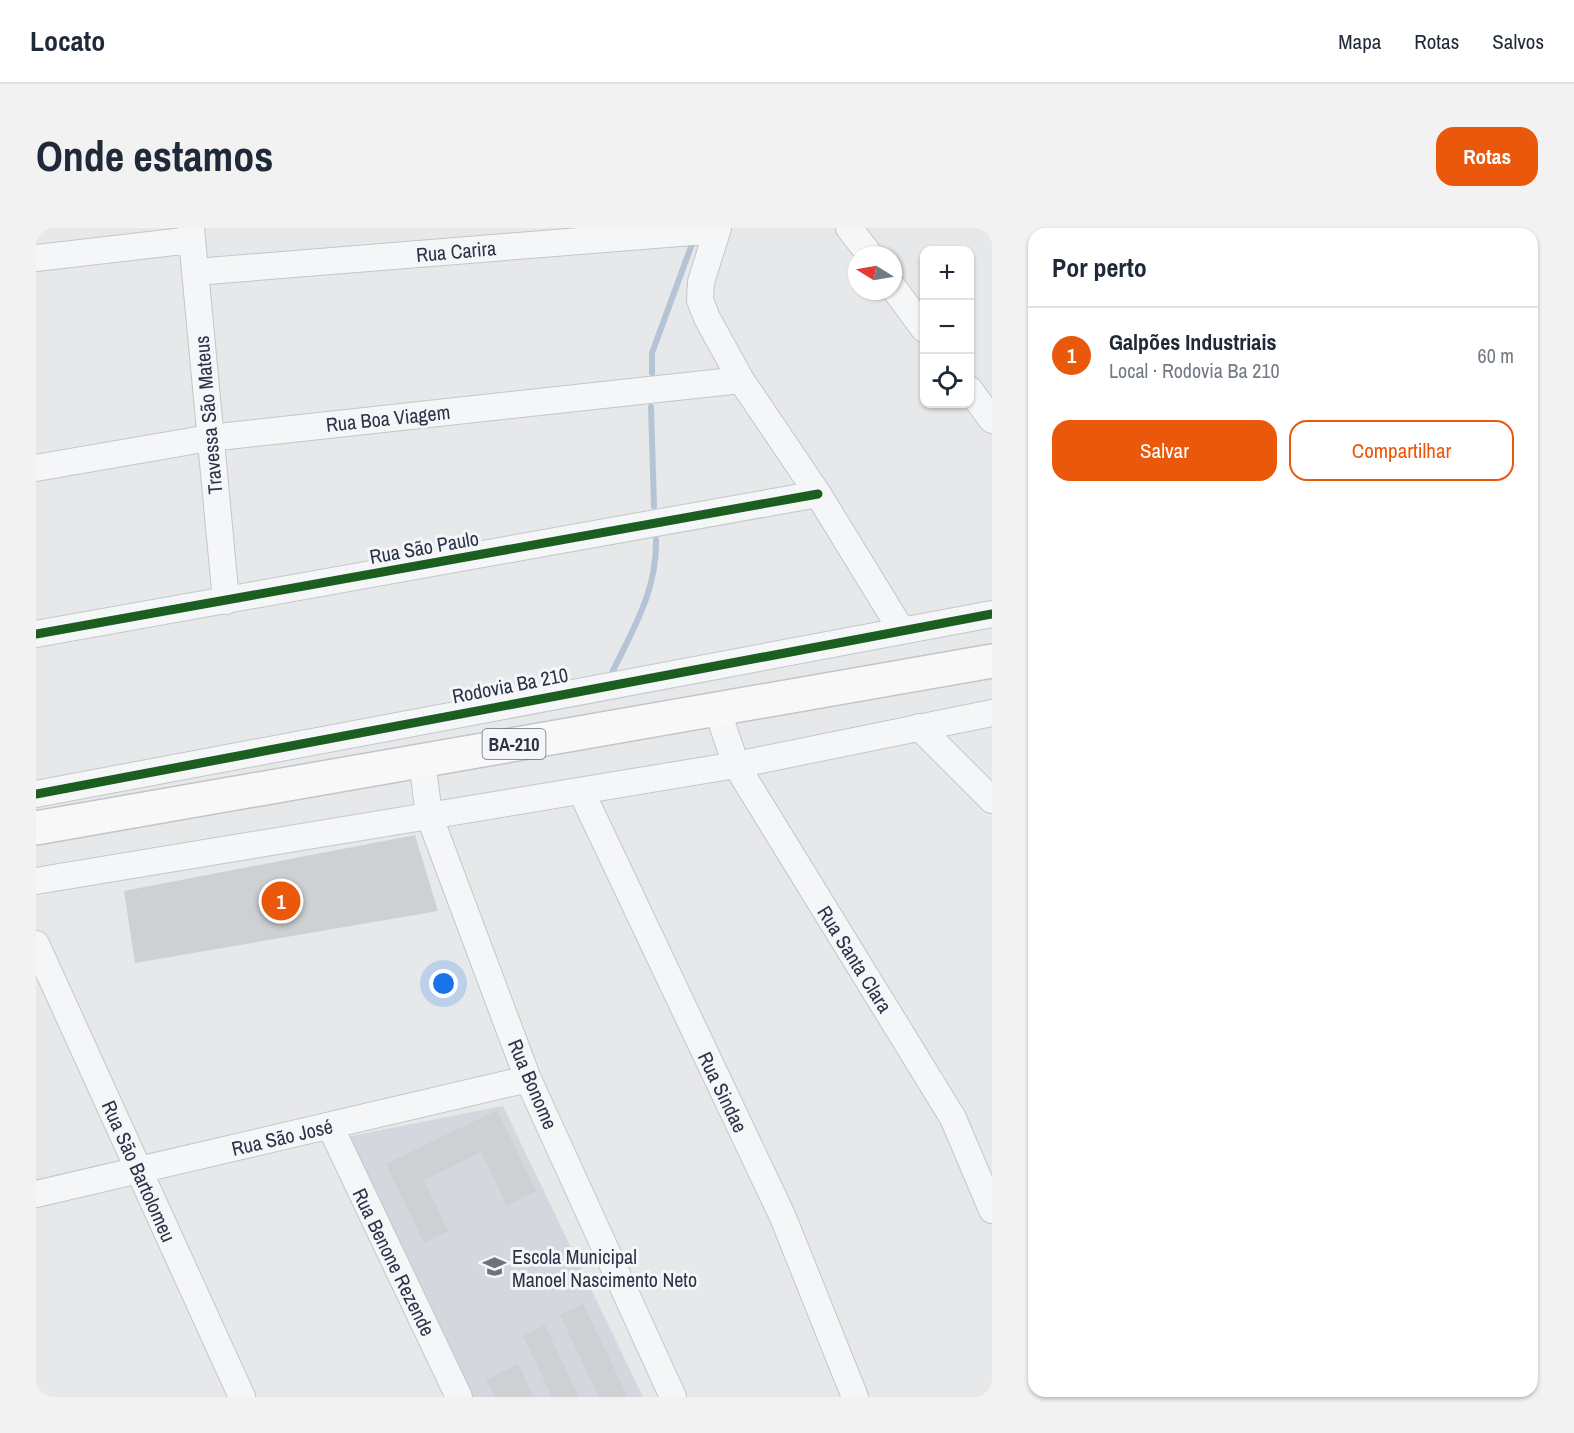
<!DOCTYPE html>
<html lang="pt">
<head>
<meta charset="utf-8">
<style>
	:root { --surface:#fff; --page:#f2f2f3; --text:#1f2937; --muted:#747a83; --line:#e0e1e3; --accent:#ea580c }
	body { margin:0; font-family:"Archivo Narrow",sans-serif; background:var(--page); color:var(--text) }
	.controls { position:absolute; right:18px; top:18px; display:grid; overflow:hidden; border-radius:12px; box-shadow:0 2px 4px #0004 }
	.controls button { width:54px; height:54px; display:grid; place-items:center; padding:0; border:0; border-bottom:2px solid var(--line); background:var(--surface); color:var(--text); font:30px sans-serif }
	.compass { position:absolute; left:812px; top:18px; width:54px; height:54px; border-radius:50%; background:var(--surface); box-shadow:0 2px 4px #0004; rotate:281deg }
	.you { position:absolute; left:408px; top:756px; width:21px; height:21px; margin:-15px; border:4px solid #fff; border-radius:50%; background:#1a73e8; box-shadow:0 0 0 9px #1a73e833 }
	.badge { display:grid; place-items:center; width:39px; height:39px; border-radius:50%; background:var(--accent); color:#fff; font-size:20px; font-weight:700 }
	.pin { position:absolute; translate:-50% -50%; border:3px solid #fff; box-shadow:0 2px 6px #0006 }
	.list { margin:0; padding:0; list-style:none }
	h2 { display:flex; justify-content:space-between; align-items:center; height:78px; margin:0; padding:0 24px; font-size:26px }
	h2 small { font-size:20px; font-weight:400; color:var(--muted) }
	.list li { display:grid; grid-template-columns:39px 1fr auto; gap:18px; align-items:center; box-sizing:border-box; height:96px; padding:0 24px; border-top:2px solid var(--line) }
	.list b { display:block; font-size:22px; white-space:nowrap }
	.list p { margin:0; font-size:20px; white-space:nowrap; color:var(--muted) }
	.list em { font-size:20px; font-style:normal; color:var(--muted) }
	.actions { display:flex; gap:12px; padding:18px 24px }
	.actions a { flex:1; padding:14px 0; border:2px solid var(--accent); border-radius:18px; text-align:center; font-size:21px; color:var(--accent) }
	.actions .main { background:var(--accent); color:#fff }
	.icon { flex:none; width:33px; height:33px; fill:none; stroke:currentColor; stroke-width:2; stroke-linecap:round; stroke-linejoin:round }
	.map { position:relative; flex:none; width:956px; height:1169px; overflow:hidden; border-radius:18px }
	header { display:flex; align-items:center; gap:36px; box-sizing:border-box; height:84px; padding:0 30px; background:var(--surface); border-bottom:2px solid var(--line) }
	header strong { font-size:28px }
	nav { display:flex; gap:33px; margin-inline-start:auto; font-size:21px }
	.intro { display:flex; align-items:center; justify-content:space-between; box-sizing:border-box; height:144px; padding:0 36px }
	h1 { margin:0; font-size:42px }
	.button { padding:15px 27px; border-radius:18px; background:var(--accent); color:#fff; font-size:21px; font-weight:700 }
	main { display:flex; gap:36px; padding:0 36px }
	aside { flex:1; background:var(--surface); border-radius:18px; box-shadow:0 2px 4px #0004 }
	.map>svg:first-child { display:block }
	.built { fill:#d4d7dd }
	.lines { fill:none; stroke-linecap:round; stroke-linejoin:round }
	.stream { stroke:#b4c4d5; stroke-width:6 }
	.building { fill:#ced0d3 }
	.minor-casing { stroke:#c4c6c8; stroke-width:28 }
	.major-casing { stroke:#c2c5c8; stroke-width:36 }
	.minor { stroke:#f5f6f7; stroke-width:26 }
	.major { stroke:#f8f8f8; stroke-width:33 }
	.cycleway-casing { stroke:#f4f6f9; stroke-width:13 }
	.cycleway { stroke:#1b5e20; stroke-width:9 }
	.labels { text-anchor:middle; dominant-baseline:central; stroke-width:6; stroke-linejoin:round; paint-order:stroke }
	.shield { fill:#f4f6f9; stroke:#676e7b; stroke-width:1.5 }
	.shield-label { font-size:18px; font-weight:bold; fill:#2b3445 }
	.street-label { font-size:20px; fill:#2b3445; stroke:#f4f6f9 }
	.poi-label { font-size:20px; fill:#2b3445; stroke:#f4f6f9; text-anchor:start }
</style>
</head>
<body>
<header>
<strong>Locato</strong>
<nav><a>Mapa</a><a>Rotas</a><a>Salvos</a></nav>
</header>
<div class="intro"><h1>Onde estamos</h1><a class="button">Rotas</a></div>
<main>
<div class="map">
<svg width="956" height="1169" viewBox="0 0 956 1169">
	<rect width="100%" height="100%" fill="#e6e8ea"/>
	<path class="built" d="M467,878l140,291h-173l-124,-260z"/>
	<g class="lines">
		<path class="stream" d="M616,145v-20l40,-109
			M615,179l3,99
			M575,447c22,-46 46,-84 45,-135"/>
	</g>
	<path class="building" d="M379,607l23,76 -303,52 -11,-72z
		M461,882l39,81 -29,15 -26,-54 -57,28 24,51 -24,12 -38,-79z
		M547,1076l45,93h-29l-39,-82z
		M509,1097l34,72h-27l-29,-61z
		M482,1136l16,33h-39l-9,-17z"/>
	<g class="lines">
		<defs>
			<path id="minor" d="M155,0l35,373
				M682,0l-17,54 -1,18 7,18 34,62 77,114 84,137
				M813,0l21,27
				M0,30l156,-18
				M159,44l522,-42
				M857,59l31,42
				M933,161l23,31
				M0,240l173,-30 532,-58
				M0,406l782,-140
				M681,481l19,56 217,353 39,92
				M883,499l73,73
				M386,533l7,54 99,264 145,318
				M545,563l201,424 73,182
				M0,566l956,-180
				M0,653l700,-116 256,-52
				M0,716l206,453
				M294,898l129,271
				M0,966l492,-115"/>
			<path id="major" d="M0,600l956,-167"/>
		</defs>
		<use href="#minor" class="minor-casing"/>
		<use href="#major" class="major-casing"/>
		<use href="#minor" class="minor"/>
		<use href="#major" class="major"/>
		<defs>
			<path id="cycleway" d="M0,406l782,-140
				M0,566l956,-180"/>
		</defs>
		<use href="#cycleway" class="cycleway-casing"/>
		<use href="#cycleway" class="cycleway"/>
	</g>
	<defs>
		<symbol id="school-bare" viewBox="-9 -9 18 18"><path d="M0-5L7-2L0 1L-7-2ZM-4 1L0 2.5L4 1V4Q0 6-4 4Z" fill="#6c737f" stroke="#f4f6f9" stroke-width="2.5" paint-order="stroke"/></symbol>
	</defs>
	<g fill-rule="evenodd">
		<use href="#school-bare" x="442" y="1022" width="33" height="33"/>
	</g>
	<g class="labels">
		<rect class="shield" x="446.5" y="501" width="63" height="30" rx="4.5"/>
		<g class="shield-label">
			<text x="478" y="516">BA-210</text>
		</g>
		<g class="street-label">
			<text transform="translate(420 23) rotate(-5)">Rua Carira</text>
			<text transform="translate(172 187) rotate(-95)">Travessa São Mateus</text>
			<text transform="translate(352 190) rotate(-6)">Rua Boa Viagem</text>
			<text transform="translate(388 319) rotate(-10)">Rua São Paulo</text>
			<text transform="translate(474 457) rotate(-11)">Rodovia Ba 210</text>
			<text transform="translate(819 731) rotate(58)">Rua Santa Clara</text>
			<text transform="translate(497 856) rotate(67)">Rua Bonome</text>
			<text transform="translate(687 864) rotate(64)">Rua Sindae</text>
			<text transform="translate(246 909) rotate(-13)">Rua São José</text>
			<text transform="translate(103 943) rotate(66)">Rua São Bartolomeu</text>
			<text transform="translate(358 1034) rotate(64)">Rua Benone Rezende</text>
		</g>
		<g class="poi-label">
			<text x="476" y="1028">Escola Municipal<tspan x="476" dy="23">Manoel Nascimento Neto</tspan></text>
		</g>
	</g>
</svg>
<div class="controls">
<button>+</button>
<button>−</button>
<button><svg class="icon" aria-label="locate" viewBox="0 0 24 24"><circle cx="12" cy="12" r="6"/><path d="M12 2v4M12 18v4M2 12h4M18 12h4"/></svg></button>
</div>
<svg class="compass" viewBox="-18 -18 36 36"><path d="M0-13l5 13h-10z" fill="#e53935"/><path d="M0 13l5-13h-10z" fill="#747a83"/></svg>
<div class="you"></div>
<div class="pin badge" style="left:245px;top:673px">1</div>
</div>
<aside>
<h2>Por perto<small></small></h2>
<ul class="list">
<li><span class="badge">1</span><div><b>Galpões Industriais</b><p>Local · Rodovia Ba 210</p></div><em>60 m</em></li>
</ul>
<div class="actions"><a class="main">Salvar</a><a>Compartilhar</a></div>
</aside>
</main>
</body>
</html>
